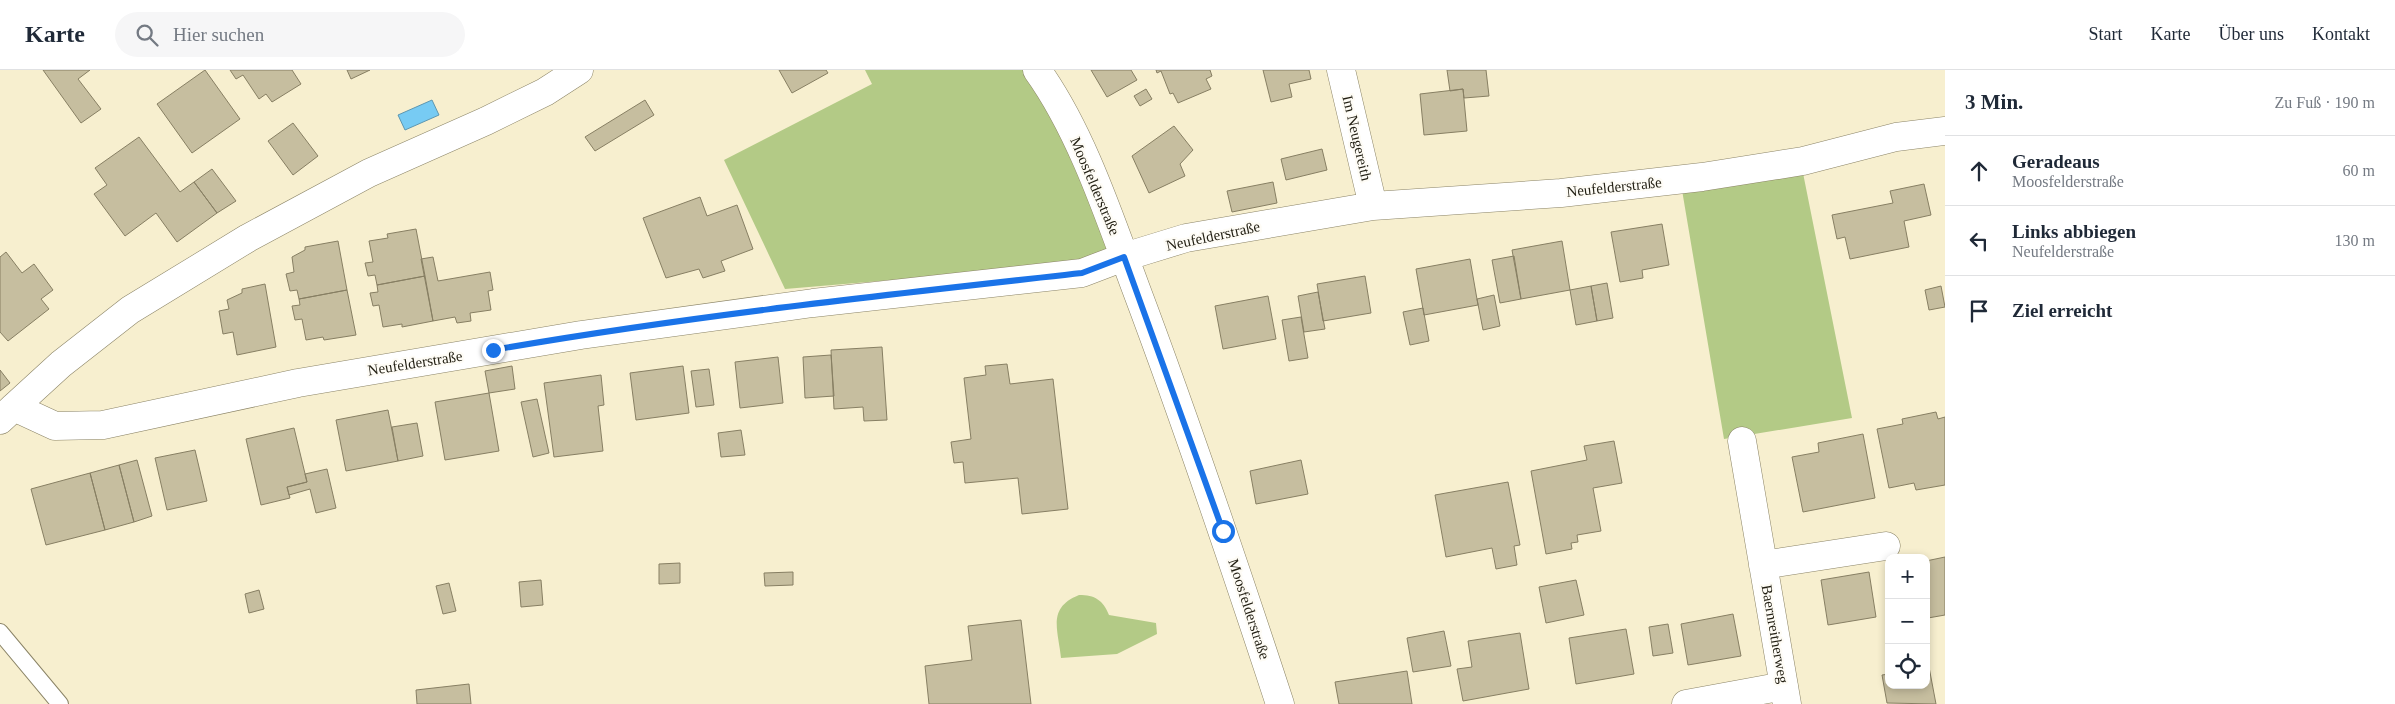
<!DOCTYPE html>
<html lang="de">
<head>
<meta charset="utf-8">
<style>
	:root { --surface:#fff; --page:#f6f6f7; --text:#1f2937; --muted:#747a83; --line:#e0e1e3 }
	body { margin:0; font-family:"Times New Roman",serif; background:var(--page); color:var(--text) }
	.controls { position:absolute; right:15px; bottom:15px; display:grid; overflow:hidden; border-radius:10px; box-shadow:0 2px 8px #0003 }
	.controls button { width:45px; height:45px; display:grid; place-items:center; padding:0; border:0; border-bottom:1px solid var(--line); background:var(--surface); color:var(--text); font:25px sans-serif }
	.stop { position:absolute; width:15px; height:15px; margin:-11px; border:4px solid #1a73e8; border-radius:50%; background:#fff }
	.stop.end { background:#1a73e8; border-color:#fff; box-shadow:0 1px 5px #0008 }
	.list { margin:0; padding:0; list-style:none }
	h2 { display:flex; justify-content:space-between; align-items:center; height:65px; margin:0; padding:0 20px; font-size:21px }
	h2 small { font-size:16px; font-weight:400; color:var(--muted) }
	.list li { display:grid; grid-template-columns:32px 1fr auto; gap:15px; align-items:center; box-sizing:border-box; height:70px; padding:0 20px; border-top:1px solid var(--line) }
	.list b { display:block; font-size:19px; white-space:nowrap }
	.list p { margin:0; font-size:16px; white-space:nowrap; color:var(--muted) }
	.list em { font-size:16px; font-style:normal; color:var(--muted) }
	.icon { flex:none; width:28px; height:28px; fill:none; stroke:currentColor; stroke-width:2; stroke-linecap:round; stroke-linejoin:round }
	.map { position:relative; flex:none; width:1945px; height:634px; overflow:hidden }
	header { display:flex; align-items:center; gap:30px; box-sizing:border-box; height:70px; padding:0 25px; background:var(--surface); border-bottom:1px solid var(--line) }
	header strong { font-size:24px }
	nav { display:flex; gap:28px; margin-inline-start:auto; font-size:18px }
	.search { width:350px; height:45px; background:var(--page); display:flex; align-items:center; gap:12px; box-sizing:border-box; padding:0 18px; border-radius:28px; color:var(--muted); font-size:19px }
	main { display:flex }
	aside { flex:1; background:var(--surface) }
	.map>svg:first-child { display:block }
	.green { fill:#b3ca86 }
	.water { fill:#77cbf3; stroke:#5e97b0 }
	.building { fill:#c6be9f; stroke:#877f63 }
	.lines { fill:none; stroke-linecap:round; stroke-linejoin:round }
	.lane-casing { stroke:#8b8467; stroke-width:18 }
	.street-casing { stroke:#8b8467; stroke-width:29 }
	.lane { stroke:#fff; stroke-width:16 }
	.street { stroke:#fff; stroke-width:28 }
	.route { stroke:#1a73e8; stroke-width:6 }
	.labels { text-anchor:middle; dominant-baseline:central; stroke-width:4.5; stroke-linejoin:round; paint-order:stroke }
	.street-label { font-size:15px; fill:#221f13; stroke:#fefcf6 }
</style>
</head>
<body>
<header>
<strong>Karte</strong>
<div class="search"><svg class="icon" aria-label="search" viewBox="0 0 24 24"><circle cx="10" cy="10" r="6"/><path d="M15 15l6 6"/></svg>Hier suchen</div>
<nav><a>Start</a><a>Karte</a><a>Über uns</a><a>Kontakt</a></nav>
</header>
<main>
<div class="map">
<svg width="1945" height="634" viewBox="0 0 1945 634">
	<rect width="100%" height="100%" fill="#f7efcf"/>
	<path class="green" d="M865,0h161l21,29 63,143 -5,11 -11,6 -143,16 -166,14 -61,-129 148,-76z
		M1802,98l50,250 -128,21 -42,-249z
		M1079,525c16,0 24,5 30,20l47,8 1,11 -40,20 -56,4c-3,-29 -14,-50 18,-63z"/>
	<path class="water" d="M432,30l7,15 -34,15 -7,-15z"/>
	<path class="building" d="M43,0h47l-12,9 23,30 -20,14z
		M205,0l35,49 -48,34 -35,-49z
		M230,0h62l9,14 -29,18 -6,-8 -7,5 -16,-24 -7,4z
		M347,0h23l-19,9z
		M779,0h47l2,3 -36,20z
		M1091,0h40l6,10 -30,17z
		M1156,0h54l2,6 -6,3 5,10 -33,14 -5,-10 -3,1 -9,-23 -4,2z
		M1263,0h46l2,9 -22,5 3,13 -21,5z
		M1447,0h39l3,26 -25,2 -1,-9 -13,2z
		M1146,19l6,10 -12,7 -6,-10z
		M1463,19l4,42 -43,4 -4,-41z
		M645,30l9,15 -59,36 -10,-14z
		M293,53l25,33 -25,19 -25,-34z
		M1174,56l19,24 -13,14 5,12 -36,17 -17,-37z
		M139,67l41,55 14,-10 23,31 -40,29 -21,-29 -31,23 -31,-42 13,-9 -12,-17z
		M1322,79l5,21 -41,10 -5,-21z
		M212,99l24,32 -19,12 -23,-31z
		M1273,112l4,21 -45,9 -5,-21z
		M1924,114l7,31 -27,6 5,26 -59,12 -5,-22 -8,2 -5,-24 61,-12 -3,-12z
		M700,127l7,19 30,-11 16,44 -32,12 4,10 -22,7 -4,-9 -33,9 -23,-60z
		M1662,154l7,41 -27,5 1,8 -23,4 -9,-50z
		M416,159l9,47 -48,9 -2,-10 -7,1 -3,-13 8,-1 -4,-21 19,-3 -1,-4z
		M338,171l9,49 -48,9 -2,-9 -7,1 -4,-17 8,-2 -2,-15 13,-7v-3z
		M1562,171l8,49 -49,9 -9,-49z
		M6,182l16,21 12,-9 19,26 -12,9 8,10 -41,32 -8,-9v-75z
		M1514,186l7,43 -21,4 -8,-43z
		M433,187l5,24 52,-9 3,18 -5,1 3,19 -21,3 1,8 -14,2 -2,-6 -22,4 -12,-62z
		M1470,189l8,46 -54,10 -8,-46z
		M425,206l8,45 -31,6v-3l-19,3 -4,-22 -6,1 -3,-13 8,-1 -1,-7z
		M1365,206l6,37 -48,8 -6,-37z
		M1607,213l6,35 -16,3 -6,-35z
		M265,214l11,63 -39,8 -4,-23 -10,2 -4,-23 10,-2 -2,-9 15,-7v-4z
		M1591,216l6,35 -21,4 -6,-35z
		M1941,216l4,21 -16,3 -4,-20z
		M347,220l9,45 -32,5 -1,-3 -17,3 -4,-21 -7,1 -3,-14 8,-1 -1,-6z
		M1318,222l7,37 -21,3 -6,-36z
		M1494,225l6,31 -17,4 -6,-31z
		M1268,226l8,43 -53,10 -8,-43z
		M1423,238l6,33 -19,4 -7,-33z
		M1301,247l7,41 -19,3 -7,-41z
		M882,277l5,73 -23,1 -1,-14 -29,2 -3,-59z
		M831,285l3,41 -29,2 -2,-41z
		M778,287l5,46 -43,5 -5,-46z
		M1007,294l3,20 43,-5 15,130 -46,5 -4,-36 -53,5 -2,-21 -9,1 -3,-21 20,-3 -7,-61 22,-3 -1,-9z
		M512,296l3,23 -26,4 -4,-22z
		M683,296l6,47 -53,7 -6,-47z
		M709,299l5,36 -18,2 -5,-36z
		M0,300l10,13 -10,8z
		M601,305l3,30 -6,1 5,45 -49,6 -10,-74z
		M489,323l10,58 -54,9 -10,-58z
		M537,329l12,54 -16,4 -12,-55z
		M388,340l10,51 -52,10 -10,-51z
		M1936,342l2,7 7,-2v68l-29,5 -2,-7 -25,5 -12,-59 26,-5 -1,-5z
		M417,353l6,33 -25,5 -6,-34z
		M294,358l13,54 -20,5 3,11 -29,7 -15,-66z
		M741,360l4,25 -24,2 -3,-24z
		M1863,364l12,64 -72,14 -11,-55 27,-5 -1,-9z
		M1614,371l8,42 -29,5 8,43 -24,4 1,7 -7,1 1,6 -26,5 -15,-83 56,-11 -3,-14z
		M195,380l12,51 -40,9 -12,-52z
		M137,390l15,56 -18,6 -15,-57z
		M1301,390l7,34 -52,10 -6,-33z
		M119,395l15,57 -29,8 -15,-57z
		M327,399l9,39 -20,5 -6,-24 -21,6 -2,-8 20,-5 -2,-8z
		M90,403l15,57 -59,15 -15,-56z
		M1508,412l12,63 -6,1 3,19 -21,4 -4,-21 -46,9 -11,-62z
		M1945,487v58l-17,3 -2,-57z
		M680,493v20l-21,1v-20z
		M793,502v13l-28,1 -1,-13z
		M1869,502l7,45 -48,8 -7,-45z
		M541,510l2,25 -22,2 -2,-25z
		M1576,510l8,35 -38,8 -7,-36z
		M449,513l7,28 -13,3 -7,-28z
		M259,520l5,19 -15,4 -4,-19z
		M1733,544l8,42 -53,9 -7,-41z
		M1021,550l10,84h-102l-4,-38 47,-6 -4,-34z
		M1668,554l5,29 -20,3 -4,-29z
		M1626,559l8,45 -58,10 -7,-46z
		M1444,561l7,35 -38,6 -6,-34z
		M1520,563l9,56 -66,12 -6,-32 15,-2 -4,-26z
		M1929,597l7,37 -49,-1 -5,-28 7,-1v11h37v-17z
		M1407,601l5,33h-73l-4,-22z
		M469,614l2,20h-54l-1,-14z"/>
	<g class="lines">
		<defs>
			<path id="lane" d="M0,562l60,72"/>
			<path id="street" d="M1037,0c44,61 72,146 98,216 52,138 99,278 145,418
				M1341,0l32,136
				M14,337l47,-43 69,-54 118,-72 121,-65 117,-52 59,-29 34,-22
				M0,350l14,-13 41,19 48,-1 195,-42 283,-48 232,-32 269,-30 42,-16 62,-19 187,-32 188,-13 141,-16 101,-16 93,-24 49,-6
				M1742,371l45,263
				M1763,495l123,-19
				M1686,634l98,-18"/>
		</defs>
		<use href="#lane" class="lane-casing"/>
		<use href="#street" class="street-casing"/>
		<use href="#lane" class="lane"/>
		<use href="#street" class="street"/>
	</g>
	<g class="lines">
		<path class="route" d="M493,280c195,-34 392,-55 589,-77l42,-16 99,274"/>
	</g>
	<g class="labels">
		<g class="street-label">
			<text transform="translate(1357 68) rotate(77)">Im Neugereith</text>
			<text transform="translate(1095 116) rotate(67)">Moosfelderstraße</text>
			<text transform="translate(1614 117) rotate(-6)">Neufelderstraße</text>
			<text transform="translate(1213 166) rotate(-12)">Neufelderstraße</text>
			<text transform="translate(415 293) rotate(-9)">Neufelderstraße</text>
			<text transform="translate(1249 539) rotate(72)">Moosfelderstraße</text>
			<text transform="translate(1775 564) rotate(80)">Baernreitherweg</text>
		</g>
	</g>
</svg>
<div class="controls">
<button>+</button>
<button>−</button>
<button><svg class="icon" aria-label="locate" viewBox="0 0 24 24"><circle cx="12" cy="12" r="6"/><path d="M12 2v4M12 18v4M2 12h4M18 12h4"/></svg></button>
</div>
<div class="stop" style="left:1223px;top:461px"></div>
<div class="stop end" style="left:493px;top:280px"></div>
</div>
<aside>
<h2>3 Min.<small>Zu Fuß · 190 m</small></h2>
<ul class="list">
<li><svg class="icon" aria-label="ahead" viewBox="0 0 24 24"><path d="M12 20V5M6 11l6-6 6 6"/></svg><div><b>Geradeaus</b><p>Moosfelderstraße</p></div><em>60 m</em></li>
<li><svg class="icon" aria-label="left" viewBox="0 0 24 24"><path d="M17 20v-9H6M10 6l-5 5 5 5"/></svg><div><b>Links abbiegen</b><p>Neufelderstraße</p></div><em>130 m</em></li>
<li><svg class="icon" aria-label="arrive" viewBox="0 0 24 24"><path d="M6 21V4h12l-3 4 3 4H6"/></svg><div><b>Ziel erreicht</b></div></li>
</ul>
</aside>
</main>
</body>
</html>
